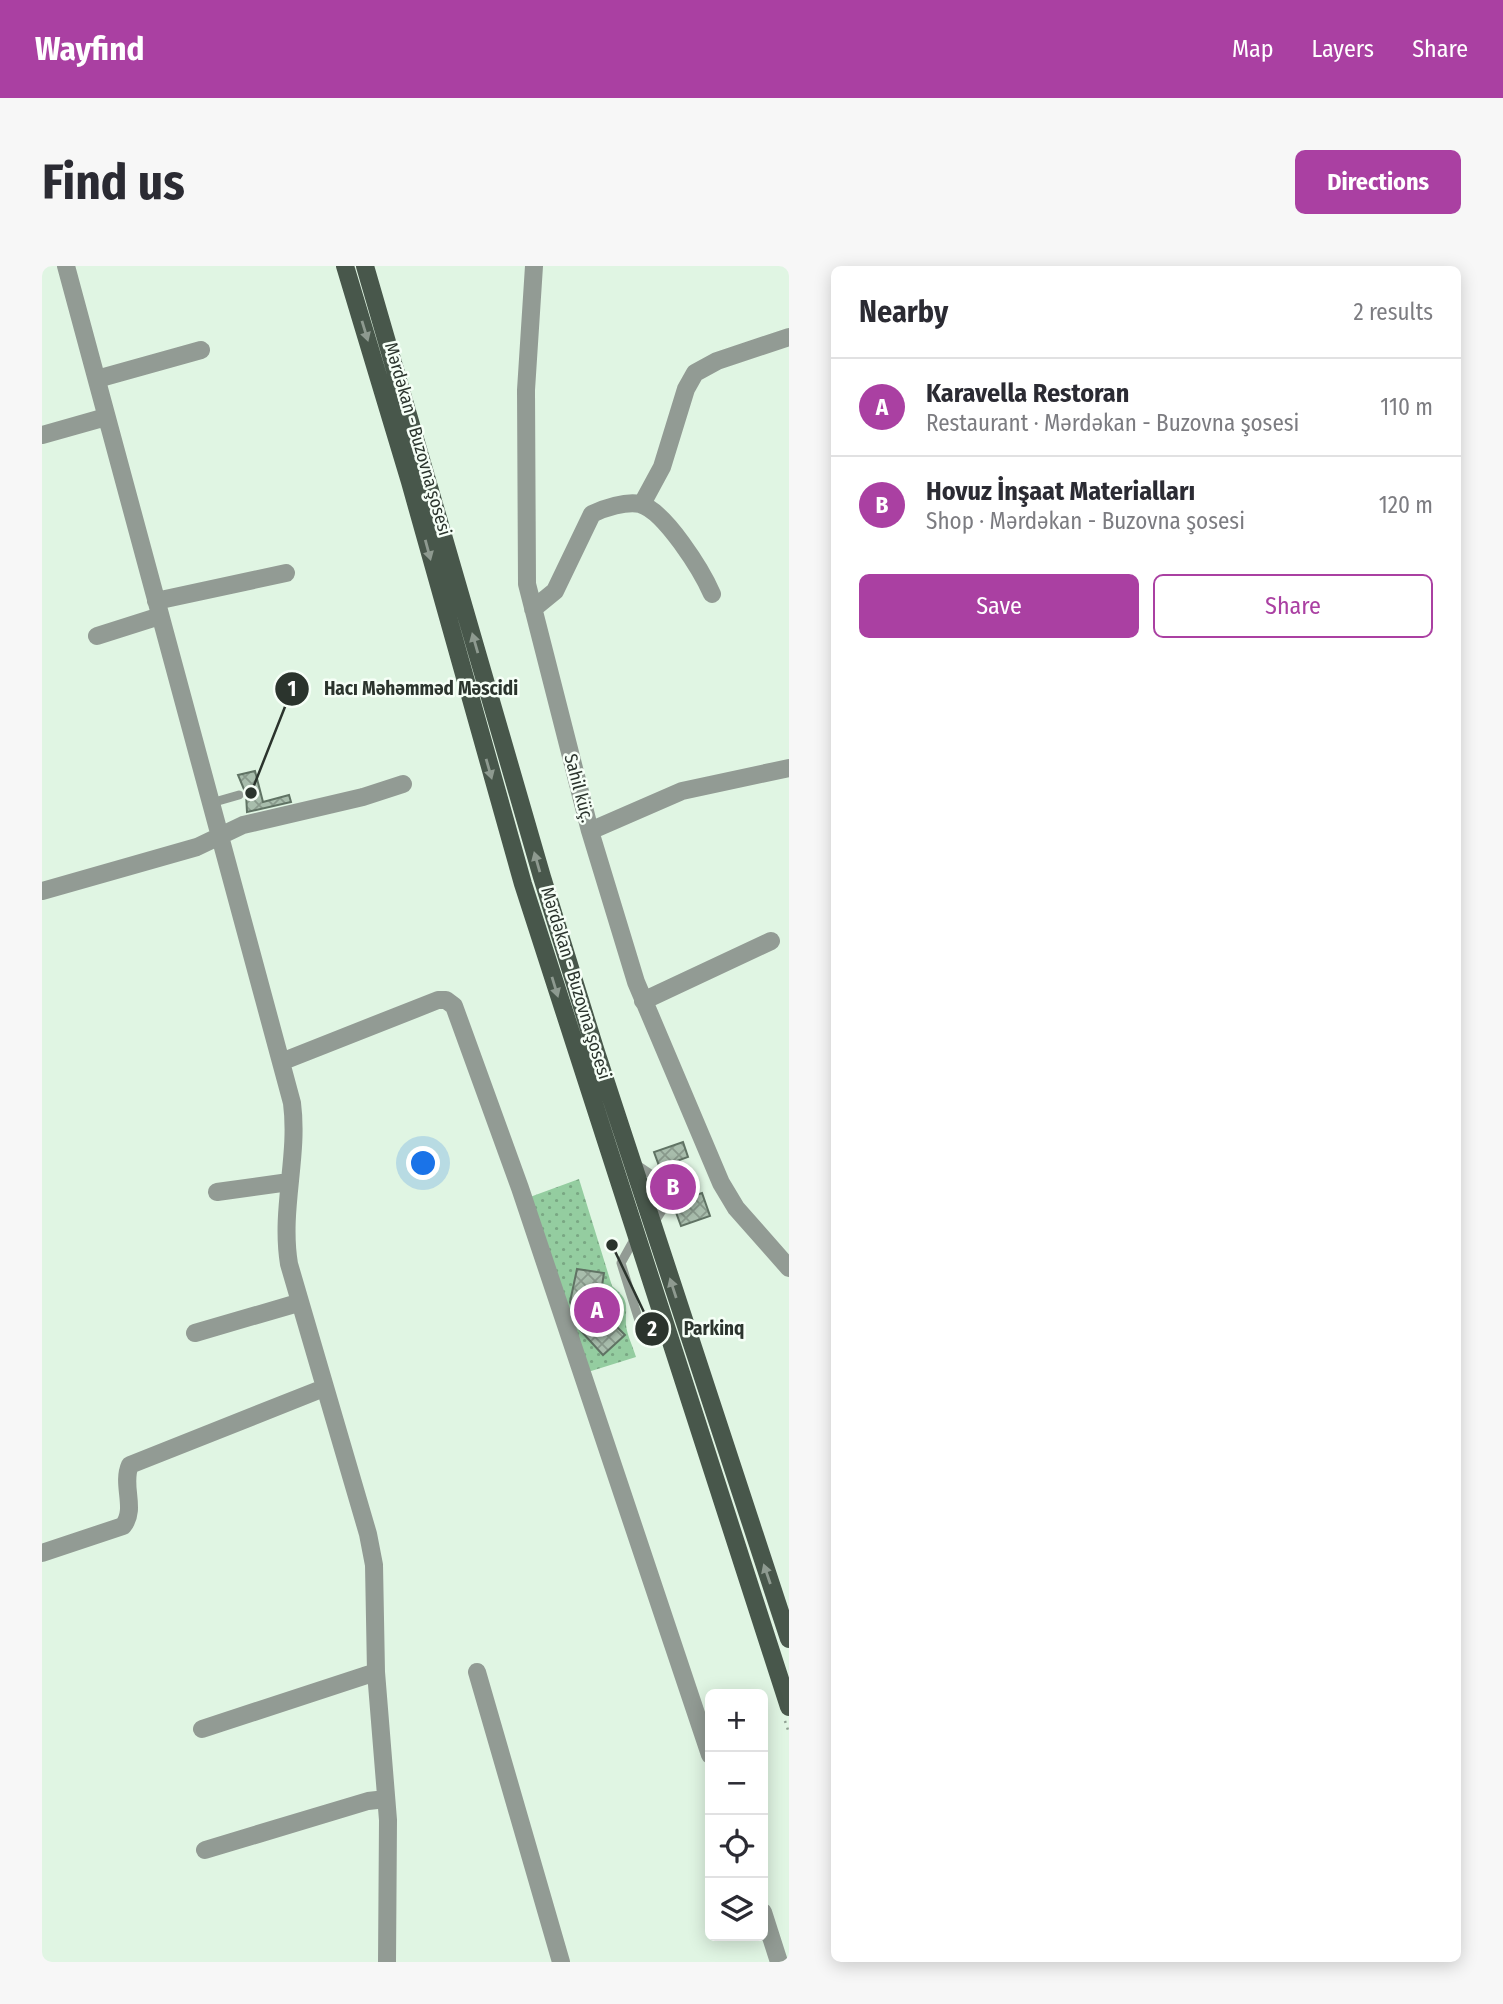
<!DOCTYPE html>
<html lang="en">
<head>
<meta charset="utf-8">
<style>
	:root { --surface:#fff; --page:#f7f7f7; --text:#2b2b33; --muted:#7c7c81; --line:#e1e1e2; --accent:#aa40a2 }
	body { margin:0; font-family:"Fira Sans Condensed",sans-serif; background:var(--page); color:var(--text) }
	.controls { position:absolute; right:21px; bottom:21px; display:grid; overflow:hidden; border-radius:10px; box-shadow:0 4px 18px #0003 }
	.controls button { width:63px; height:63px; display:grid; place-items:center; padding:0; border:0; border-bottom:2px solid var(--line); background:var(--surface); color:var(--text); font:35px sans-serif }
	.you { position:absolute; left:382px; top:898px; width:24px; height:24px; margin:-18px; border:5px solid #fff; border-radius:50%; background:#1a73e8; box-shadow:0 0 0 10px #1a73e833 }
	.badge { display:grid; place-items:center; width:46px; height:46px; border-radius:50%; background:var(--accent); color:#fff; font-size:23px; font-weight:700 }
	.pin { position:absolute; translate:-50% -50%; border:4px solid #fff; box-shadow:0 2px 7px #0006 }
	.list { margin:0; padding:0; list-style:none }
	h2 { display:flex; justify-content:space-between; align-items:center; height:91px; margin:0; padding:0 28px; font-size:30px }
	h2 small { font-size:23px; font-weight:400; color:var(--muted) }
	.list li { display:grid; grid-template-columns:46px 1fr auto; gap:21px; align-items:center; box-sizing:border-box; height:98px; padding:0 28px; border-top:2px solid var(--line) }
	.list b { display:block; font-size:26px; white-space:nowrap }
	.list p { margin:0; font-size:23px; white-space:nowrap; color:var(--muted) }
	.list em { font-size:23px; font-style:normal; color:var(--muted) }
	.actions { display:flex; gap:14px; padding:21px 28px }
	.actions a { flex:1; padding:16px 0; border:2px solid var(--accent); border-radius:10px; text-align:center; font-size:24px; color:var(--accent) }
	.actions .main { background:var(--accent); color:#fff }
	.icon { flex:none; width:38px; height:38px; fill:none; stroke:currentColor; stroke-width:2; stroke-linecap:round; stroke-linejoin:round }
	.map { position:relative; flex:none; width:747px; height:1696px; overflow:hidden; border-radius:10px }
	header { display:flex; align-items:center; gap:42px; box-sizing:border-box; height:98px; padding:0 35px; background:var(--accent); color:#fff }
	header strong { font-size:33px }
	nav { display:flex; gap:38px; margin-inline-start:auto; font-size:24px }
	.intro { display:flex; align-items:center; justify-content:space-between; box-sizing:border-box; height:168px; padding:0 42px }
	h1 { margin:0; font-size:49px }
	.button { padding:18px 32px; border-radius:10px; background:var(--accent); color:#fff; font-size:24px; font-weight:700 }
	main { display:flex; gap:42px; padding:0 42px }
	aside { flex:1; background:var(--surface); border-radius:10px; box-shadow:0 4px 18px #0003 }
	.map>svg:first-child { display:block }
	.grass { fill:url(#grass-dots) }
	.building { fill:url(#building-cross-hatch); stroke:#607364; stroke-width:2 }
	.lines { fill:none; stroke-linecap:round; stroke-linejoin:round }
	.path { stroke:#8f9f92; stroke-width:2.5; stroke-dasharray:2 5; stroke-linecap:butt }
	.lane { stroke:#929b94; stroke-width:9 }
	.street { stroke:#929b94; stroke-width:18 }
	.primary { stroke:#48574b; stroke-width:18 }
	.oneway { fill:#8e9a90 }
	.labels { text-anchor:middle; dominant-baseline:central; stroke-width:5; stroke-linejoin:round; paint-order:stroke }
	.street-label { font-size:18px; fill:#2b342d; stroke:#f6fff7 }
	.leader { fill:none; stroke:#2b342d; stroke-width:2.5 }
	.callout-dot { fill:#2b342d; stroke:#f6fff7; stroke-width:2.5 }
	.mark-label { font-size:21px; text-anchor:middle; font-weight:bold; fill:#fff }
	.callout-label { font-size:19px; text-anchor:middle; font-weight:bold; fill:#2b342d; stroke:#f6fff7; stroke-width:5; stroke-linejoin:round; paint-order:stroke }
</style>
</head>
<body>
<header>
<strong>Wayfind</strong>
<nav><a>Map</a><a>Layers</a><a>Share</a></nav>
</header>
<div class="intro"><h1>Find us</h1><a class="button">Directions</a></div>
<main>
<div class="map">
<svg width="747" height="1696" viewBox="0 0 747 1696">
	<defs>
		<pattern id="grass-dots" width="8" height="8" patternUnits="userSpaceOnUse" patternTransform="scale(1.75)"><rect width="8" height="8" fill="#94cda0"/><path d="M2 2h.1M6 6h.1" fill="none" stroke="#79a783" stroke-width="1.8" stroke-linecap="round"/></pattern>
		<pattern id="building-cross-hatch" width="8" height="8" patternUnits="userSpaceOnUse" patternTransform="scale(1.75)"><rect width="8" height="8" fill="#a8bdac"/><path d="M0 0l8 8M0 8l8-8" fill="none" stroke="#899a8c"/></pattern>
	</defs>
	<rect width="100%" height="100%" fill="#e0f5e3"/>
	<path class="grass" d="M537,913l33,107c19,15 13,19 14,39 1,10 7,22 10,32l-48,15 -58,-175z"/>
	<path class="building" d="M213,505l8,31 26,-7 2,7 -44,10 -1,-18 -8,-19z
		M641,876l5,15 -17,6 13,36 18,-6 8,23 -29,10 -27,-74z
		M535,1003l27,4 -3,19 11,7 4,12 -3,12 12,12 -22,20 -23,-25 -10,-28z"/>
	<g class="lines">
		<path class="path" d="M743,1455l4,12"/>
		<path class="lane" d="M169,537l28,-8
			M592,897l21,14 9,30 -10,16
			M594,970l-15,27 20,64 27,11"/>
		<path class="street" d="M24,0l226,837c7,54 -12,106 -3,161l79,270 6,31 2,107 12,148 -1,142
			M492,0l-8,124 1,194 63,247 46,151 85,201 15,25 53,60
			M55,113l104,-29
			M0,169l64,-18
			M600,238l20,-37 24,-78 9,-16 22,-12 72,-24
			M114,335l130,-28
			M491,343l22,-18 37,-77c12,-6 34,-13 48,-10 25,7 62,67 72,90
			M55,370l63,-20
			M548,565l92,-40 107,-23
			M0,625l155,-44 46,-22 120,-28 40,-13
			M601,735l128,-60
			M239,796l157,-62h8l8,6 66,182 190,567
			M175,926l72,-10
			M153,1067l103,-30
			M0,1287l81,-27c14,-17 -2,-41 7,-61l194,-77
			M435,1406l84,290
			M160,1463l174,-57
			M163,1584l163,-49 18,-2
			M721,1646l16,50"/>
		<path class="primary" d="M303,0l65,216 113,402 266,823
			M323,0l177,611 54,175 193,587"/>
	</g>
	<defs><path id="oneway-solid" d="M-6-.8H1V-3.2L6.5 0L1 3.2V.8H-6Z" transform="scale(1.75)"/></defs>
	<g class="oneway">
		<use href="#oneway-solid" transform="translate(323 65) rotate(73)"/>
		<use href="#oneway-solid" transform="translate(386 284) rotate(75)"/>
		<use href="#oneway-solid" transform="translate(433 377) rotate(-106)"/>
		<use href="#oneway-solid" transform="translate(447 503) rotate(74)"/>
		<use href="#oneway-solid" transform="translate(495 596) rotate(-106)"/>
		<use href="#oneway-solid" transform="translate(513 721) rotate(73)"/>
		<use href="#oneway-solid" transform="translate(631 1022) rotate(-108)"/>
		<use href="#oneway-solid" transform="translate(725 1308) rotate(-109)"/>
	</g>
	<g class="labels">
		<g class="street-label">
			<text transform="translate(376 173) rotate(74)">Mərdəkan - Buzovna şosesi</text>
			<text transform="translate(537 522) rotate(75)">Sahil küç.</text>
			<text transform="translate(534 717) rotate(73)">Mərdəkan - Buzovna şosesi</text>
		</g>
	</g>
	<path class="leader" d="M209 527L250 423M570 979L610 1063"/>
	<g class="callout-dot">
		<circle cx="209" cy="527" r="7"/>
		<circle cx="570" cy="979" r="7"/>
		<circle cx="250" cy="423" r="18"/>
		<circle cx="610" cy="1063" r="18"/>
	</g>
	<g class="mark-label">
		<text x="250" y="430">1</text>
		<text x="610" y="1070">2</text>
	</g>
	<g class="callout-label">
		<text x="379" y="429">Hacı Məhəmməd Məscidi</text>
		<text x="672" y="1069">Parkinq</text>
	</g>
</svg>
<div class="controls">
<button>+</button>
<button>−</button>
<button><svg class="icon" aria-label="locate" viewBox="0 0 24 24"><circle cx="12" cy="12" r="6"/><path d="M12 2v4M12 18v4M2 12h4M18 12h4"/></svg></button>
<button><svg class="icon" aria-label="layers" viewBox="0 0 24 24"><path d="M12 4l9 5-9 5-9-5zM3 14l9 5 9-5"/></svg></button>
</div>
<div class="you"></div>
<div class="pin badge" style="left:555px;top:1044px">A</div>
<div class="pin badge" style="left:631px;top:921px">B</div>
</div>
<aside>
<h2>Nearby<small>2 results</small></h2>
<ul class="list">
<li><span class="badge">A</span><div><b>Karavella Restoran</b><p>Restaurant · Mərdəkan - Buzovna şosesi</p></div><em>110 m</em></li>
<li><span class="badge">B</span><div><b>Hovuz İnşaat Materialları</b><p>Shop · Mərdəkan - Buzovna şosesi</p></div><em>120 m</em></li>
</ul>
<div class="actions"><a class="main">Save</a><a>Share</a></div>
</aside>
</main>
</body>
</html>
